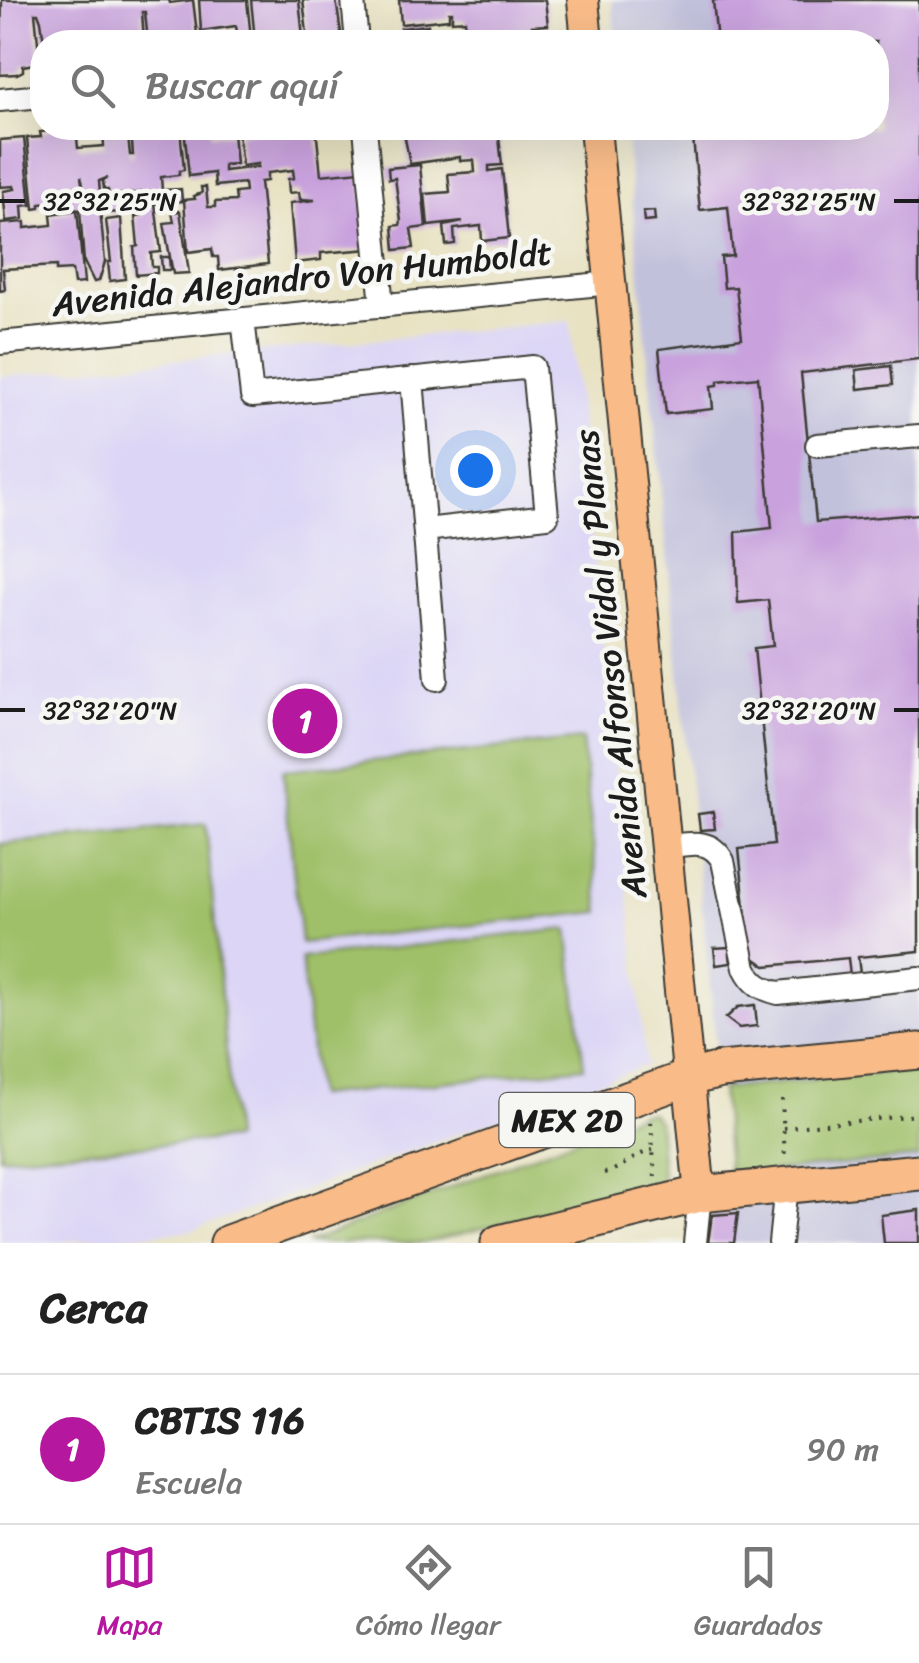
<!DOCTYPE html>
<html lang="es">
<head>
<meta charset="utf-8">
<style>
	:root { --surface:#fff; --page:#f6f6f6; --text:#222; --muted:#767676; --line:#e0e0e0; --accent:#b5179e }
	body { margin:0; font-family:Sriracha,sans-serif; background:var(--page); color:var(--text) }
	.you { position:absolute; left:475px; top:470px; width:35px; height:35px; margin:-25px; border:8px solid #fff; border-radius:50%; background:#1a73e8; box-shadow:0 0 0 15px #1a73e833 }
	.badge { display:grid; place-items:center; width:65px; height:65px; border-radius:50%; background:var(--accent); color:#fff; font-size:32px; font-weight:700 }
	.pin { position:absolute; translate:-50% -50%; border:5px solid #fff; box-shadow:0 2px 10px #0006 }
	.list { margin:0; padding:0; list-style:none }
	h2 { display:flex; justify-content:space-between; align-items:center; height:130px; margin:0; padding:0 40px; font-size:42px }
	h2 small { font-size:32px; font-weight:400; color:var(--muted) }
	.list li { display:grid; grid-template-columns:65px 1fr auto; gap:30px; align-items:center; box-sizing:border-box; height:150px; padding:0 40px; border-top:2px solid var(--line) }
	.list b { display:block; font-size:38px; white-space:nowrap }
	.list p { margin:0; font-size:32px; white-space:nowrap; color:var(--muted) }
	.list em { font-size:32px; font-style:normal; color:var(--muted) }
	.icon { flex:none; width:55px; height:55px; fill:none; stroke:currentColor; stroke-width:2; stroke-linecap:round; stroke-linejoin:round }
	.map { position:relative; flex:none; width:919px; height:1243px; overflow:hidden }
	.search { position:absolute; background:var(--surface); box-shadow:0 10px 40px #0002; left:30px; right:30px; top:30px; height:110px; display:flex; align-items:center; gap:25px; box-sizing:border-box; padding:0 35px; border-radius:40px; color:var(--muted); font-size:38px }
	.sheet { height:280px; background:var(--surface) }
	nav { display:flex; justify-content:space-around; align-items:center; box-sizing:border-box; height:140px; border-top:2px solid var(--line); background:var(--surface); font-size:28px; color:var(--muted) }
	nav a { display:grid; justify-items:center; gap:5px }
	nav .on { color:var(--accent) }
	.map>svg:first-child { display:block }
	.built { fill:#dcd5f6 }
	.industrial { fill:#c2c1dc }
	.green { fill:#9fbf67; stroke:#5e6e42; stroke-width:2.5 }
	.building { fill:#c9a2dd }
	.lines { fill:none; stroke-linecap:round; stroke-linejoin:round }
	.minor-casing { stroke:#3b3a35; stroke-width:26 }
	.major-casing { stroke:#3b3a35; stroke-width:34 }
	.highway-casing { stroke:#3b3a35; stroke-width:39 }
	.path { stroke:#3b3a35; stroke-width:4; stroke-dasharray:2.5 8; stroke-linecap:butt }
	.minor { stroke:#fff; stroke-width:22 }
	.major { stroke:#f9bc89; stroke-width:30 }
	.highway { stroke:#f9bc89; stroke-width:35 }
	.ticks { fill:none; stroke:#1c1c1c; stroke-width:4 }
	.labels { text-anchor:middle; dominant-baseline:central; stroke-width:9; stroke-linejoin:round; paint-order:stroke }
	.shield { fill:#f6f6f2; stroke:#5d5d5c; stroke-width:2.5 }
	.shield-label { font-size:32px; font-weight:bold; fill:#1c1c1c }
	.street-label { font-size:35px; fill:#1c1c1c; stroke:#f6f6f2 }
	.ticks-label { font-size:25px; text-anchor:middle; fill:#1c1c1c; stroke:#f6f6f2; stroke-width:9; stroke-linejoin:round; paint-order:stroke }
</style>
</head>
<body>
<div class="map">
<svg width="919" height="1243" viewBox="0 0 919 1243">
	<rect width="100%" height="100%" fill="#f6f6f2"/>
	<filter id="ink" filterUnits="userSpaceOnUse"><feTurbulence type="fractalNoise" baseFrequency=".01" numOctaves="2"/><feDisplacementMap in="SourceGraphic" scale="20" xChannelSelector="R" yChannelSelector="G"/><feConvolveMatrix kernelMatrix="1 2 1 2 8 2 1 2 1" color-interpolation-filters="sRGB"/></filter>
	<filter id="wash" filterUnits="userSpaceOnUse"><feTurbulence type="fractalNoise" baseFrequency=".0048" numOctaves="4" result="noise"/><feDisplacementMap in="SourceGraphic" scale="40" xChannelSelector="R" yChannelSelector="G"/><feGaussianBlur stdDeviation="2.25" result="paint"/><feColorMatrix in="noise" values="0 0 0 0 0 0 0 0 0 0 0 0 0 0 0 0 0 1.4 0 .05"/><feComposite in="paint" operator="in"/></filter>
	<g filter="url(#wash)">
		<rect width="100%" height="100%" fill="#e8e2c2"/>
		<path class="built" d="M570,321l76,744 -456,166 -142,12h-48v-866z"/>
		<path class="industrial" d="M612,0h307v1243h-196l9,-35 -107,-1080h251v-86h-260z"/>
		<path class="green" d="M582,739l18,173 -299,31 -18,-173z
			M206,824l28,315 -234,18v-313z
			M568,929l16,138 -268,29 -15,-138z
			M919,1069v88l-190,18 -8,-86z
			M642,1113h9l7,8 4,54 -3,7 -9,4 -226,57h-117z"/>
		<g id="blocks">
			<path class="building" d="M2,0h167l1,3 23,-3 5,42h-50l-3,-30h-3l2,30h-100l-3,-21 -3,-8h-3l5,50 -17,3v5l-6,3 -17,1z
				M199,0h48l4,38 -13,1 -2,-13 -35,5z
				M251,0h48l4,37 -48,3z
				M303,0h33l6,39 -34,3z
				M399,0h146l3,25 -16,1 2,13 -4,3h-63l-2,-22 -13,1v-9h-3v7l-48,5z
				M713,0h206v359l-118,14 15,149 103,-8v437l-61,6 2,17 -10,2 -2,-18 -82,8 -16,-11 -11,-106 35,-4 -20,-197 19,-2 -5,-46 -30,3 -2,-71 36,-4 -14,-151 -40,4v4l-7,1 2,23 -47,5 -7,-65 83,-11 -6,-51 -12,1 -3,-31 12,-1 -5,-49 -28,3 -8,-82h184v-86h-159z
				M428,25l1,13 11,-2 1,6h-52l-1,-2 14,-1 -1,-11z
				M49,128h27l2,20 26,-2 -1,-18h24l3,27h3l-2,-25 49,-2 4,42 -5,1v4l-18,2 1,13 19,-1 1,12 -26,2 -2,-12 -45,5 -1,-6h-4l-1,-9 4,-3 -8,3 1,12 -15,1 -4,-18 3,23 18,-2 1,5 19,-1 1,11 -19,1 -4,-5 5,54 -6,19 -5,1 -10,-20 -4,-52 -13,-1 -1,-8 -26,3v4l-6,1 -7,-71 14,-1 -1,-5 10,-1z
				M184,128h25l1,7 23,-2 3,31 -12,1v6l34,-4v-3l-16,2 -4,-33 25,-2v-3h53l5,47 39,-4 10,78 -49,4v7l-26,3 -5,-60 25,-3 -15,-1 -1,-7 -10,1 -1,-14 6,-1 -1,-8 -26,3v8l-7,1 8,82 -49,6 -1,-13h-5l-1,-8 -24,3 -4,-52 11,-1 -1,-3 8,-3 -1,-6h5l2,20h7v-5l21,-1 -1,-8 10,-1 -1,-9 -29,3 -1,-13 -25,3z
				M403,128h95l4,37 -13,1v5l13,-2 7,69 -27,3 -1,-15 -27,3 1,15 -9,1 -2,-19 19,-4 -35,4 -3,-32 25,-2 -2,-18 27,-2 -1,-12 -14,1v-4l-50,7z
				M24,138l7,67 -9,1 1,13 -17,2 -3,-30 12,-2 -1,-3 -14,1v-47z
				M420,165l6,62 -15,2 3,19 -19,2 -2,-24 7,-1 1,-4 -6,-43 -6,1 -1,-11z
				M155,203l6,49 -10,1 1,14h5v6l-21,2 -2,-28 4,-1 -3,-30 7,-1 5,-11z
				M77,210l7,73 -10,1 -2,-14 -16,1v-5l-53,3 2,21 -5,1v-67l25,-2v6l27,-3 -1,-11z
				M180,211l9,62 -16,1 -9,-51 10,-1 -2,-10z
				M654,211l1,10 -11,1 -1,-10z
				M121,218l4,61 -15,2 -2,-19h3l-5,-42z
				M161,257h8l1,13h-8z
				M891,366l2,19 -35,4 -2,-19z
				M713,812l2,17 -15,1 -2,-16z
				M729,947l2,16 -15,2 -2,-17z
				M755,1005l2,21 -18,2 -13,-10 12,-11z
				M919,1210v33h-35l-3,-28z
				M738,1213l-4,30h-26l4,-28z"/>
		</g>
	</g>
	<g filter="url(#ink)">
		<use href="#blocks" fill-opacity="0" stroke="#3b3a35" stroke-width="2.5"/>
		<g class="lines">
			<defs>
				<path id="minor" d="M353,0l4,42
					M0,100l42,-4
					M365,128l17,178
					M243,319l9,77 281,-29 14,149 -122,14
					M0,343l611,-60
					M412,379l25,300
					M817,445l102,-9
					M666,847c24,-3 44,-10 57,14l22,107c8,16 17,21 33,25l141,-15
					M695,1243l5,-49
					M780,1243l6,-58"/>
				<path id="major" d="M583,0l4,42
					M595,128l105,1066"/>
				<path id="highway" d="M228,1243l460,-165 33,-8 198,-19
					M499,1243l201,-49 219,-22"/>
			</defs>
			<use href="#minor" class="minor-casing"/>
			<use href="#major" class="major-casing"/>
			<use href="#highway" class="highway-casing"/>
			<path class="path" d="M782,1099l3,60
				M651,1122l4,56
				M783,1128l136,-13
				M604,1173c19,-4 30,-19 49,-23"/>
			<use href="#minor" class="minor"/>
			<use href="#major" class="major"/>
			<use href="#highway" class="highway"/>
		</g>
	</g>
	<path class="ticks" d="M0,201h25M894,201h25M0,710h25M894,710h25"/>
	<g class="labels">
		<rect class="shield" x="499.5" y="1093" width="135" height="54" rx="8"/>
		<g class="shield-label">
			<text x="567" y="1120">MEX 2D</text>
		</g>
		<g class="street-label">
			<text transform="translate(302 278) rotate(-6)">Avenida Alejandro Von Humboldt</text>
			<text transform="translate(610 664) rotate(-96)">Avenida Alfonso Vidal y Planas</text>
		</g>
	</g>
	<g class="ticks-label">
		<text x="110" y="210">32°32'25"N</text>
		<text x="809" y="210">32°32'25"N</text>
		<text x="110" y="719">32°32'20"N</text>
		<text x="809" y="719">32°32'20"N</text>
	</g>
</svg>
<div class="you"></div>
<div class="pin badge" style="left:305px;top:721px">1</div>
<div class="search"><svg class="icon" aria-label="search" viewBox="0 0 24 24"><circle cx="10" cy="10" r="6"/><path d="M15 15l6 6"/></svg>Buscar aquí</div>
</div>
<section class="sheet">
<h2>Cerca<small></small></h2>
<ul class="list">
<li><span class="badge">1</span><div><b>CBTIS 116</b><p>Escuela</p></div><em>90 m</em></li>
</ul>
</section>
<nav>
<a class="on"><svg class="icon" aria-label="map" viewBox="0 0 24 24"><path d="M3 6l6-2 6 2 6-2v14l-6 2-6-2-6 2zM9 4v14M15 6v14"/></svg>Mapa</a>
<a><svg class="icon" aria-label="directions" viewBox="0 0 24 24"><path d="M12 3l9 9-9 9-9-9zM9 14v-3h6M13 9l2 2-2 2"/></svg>Cómo llegar</a>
<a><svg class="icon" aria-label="saved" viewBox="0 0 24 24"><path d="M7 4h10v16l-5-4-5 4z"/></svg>Guardados</a>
</nav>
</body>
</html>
